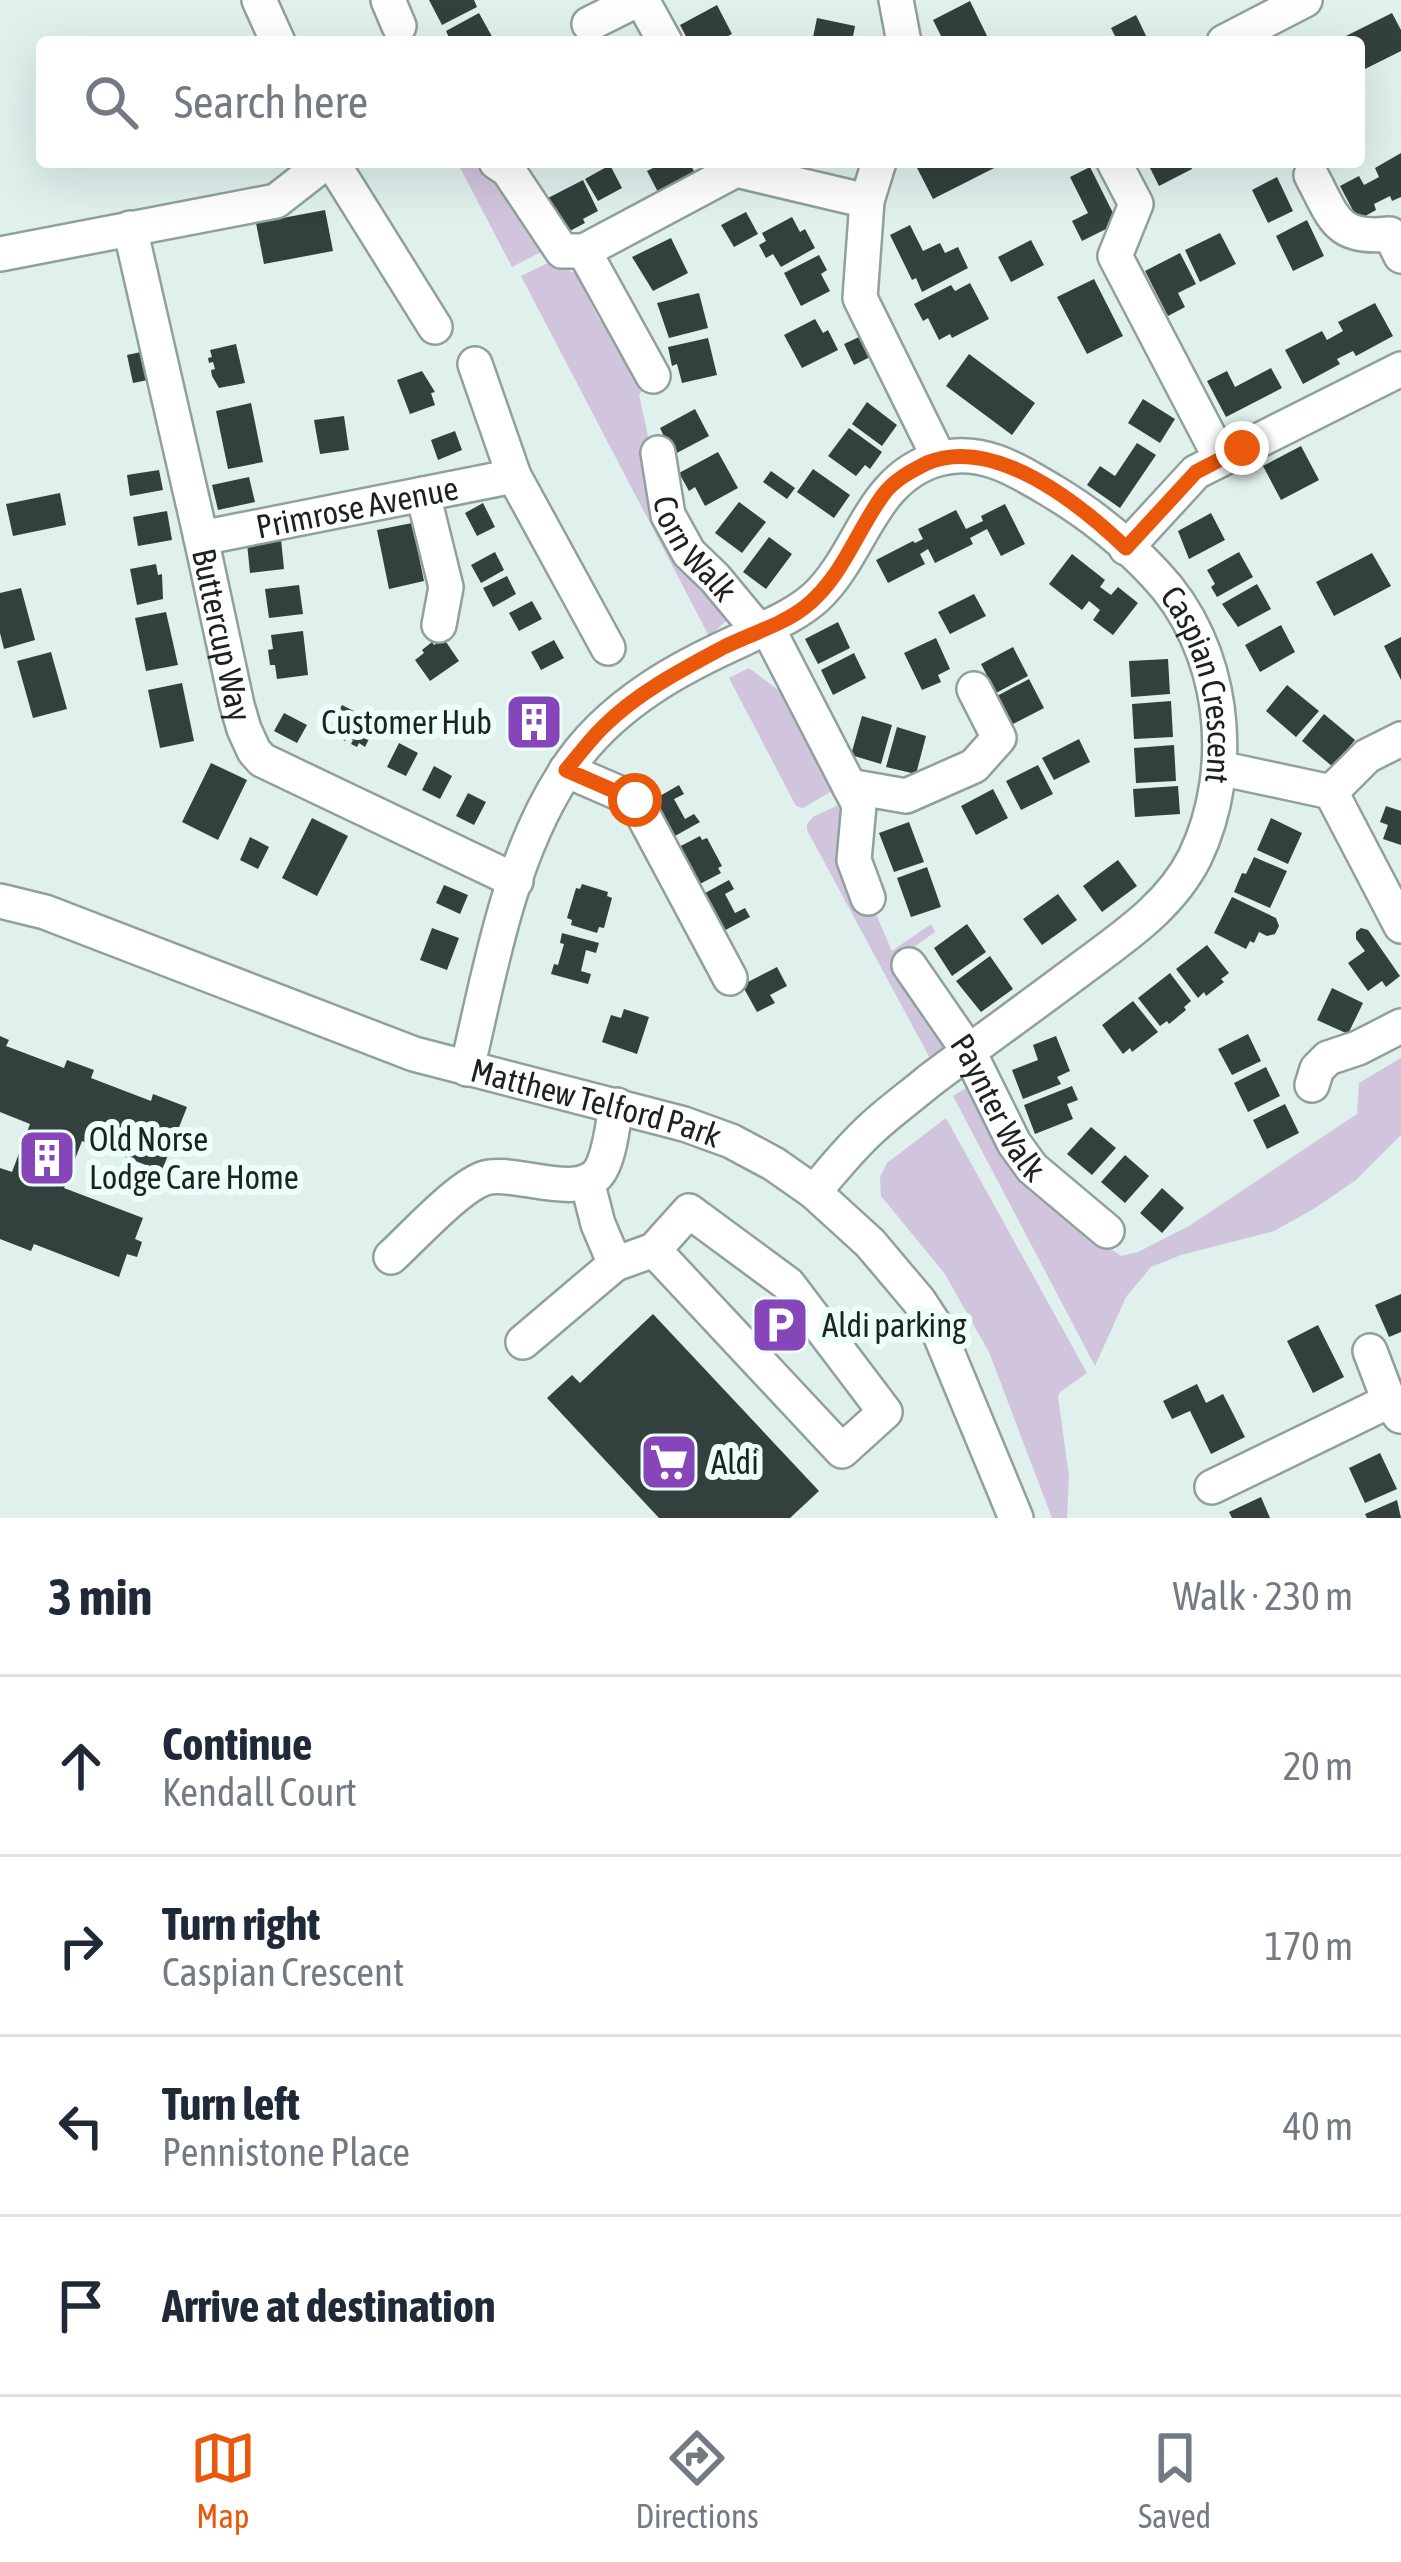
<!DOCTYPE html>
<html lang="en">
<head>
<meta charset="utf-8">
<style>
	:root { --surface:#fff; --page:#f6f6f7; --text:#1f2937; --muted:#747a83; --line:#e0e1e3; --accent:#ea580c }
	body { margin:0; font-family:"Asap Condensed",sans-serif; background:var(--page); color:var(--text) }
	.stop { position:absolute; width:36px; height:36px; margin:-27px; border:9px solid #ea580c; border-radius:50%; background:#fff }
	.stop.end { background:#ea580c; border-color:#fff; box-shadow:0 3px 12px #0008 }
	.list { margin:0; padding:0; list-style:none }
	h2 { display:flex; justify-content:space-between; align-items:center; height:156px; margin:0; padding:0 48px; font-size:51px }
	h2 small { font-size:39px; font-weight:400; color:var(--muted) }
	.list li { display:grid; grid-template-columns:78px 1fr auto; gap:36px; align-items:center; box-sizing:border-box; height:180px; padding:0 48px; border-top:3px solid var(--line) }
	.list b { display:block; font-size:45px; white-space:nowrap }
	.list p { margin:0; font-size:39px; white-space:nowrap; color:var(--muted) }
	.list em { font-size:39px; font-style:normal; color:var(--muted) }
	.icon { flex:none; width:66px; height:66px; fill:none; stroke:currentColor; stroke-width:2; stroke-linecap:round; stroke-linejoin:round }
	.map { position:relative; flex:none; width:1401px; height:1518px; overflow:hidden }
	.search { position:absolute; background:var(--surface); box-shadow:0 12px 48px #0002; left:36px; right:36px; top:36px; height:132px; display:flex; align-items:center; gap:30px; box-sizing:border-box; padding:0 42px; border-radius:12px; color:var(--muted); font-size:45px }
	.sheet { height:876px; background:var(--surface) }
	nav { display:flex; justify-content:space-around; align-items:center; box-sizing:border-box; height:168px; border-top:3px solid var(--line); background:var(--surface); font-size:33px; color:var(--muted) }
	nav a { display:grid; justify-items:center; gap:6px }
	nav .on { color:var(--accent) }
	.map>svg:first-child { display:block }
	.green { fill:#d0c5dc }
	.building { fill:#32403e }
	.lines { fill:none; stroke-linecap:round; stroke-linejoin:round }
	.minor-casing { stroke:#8fa09d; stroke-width:38 }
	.minor { stroke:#fff; stroke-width:33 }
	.route { stroke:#ea580c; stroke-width:15 }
	.labels { text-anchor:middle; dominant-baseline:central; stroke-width:12; stroke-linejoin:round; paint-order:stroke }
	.street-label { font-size:33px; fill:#1c2221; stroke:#ecfefa }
	.poi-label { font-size:33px; fill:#1c2221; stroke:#ecfefa; text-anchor:start }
</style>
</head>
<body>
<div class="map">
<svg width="1401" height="1518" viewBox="0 0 1401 1518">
	<rect width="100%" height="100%" fill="#dff0ed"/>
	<path class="green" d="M457,162h9l42,25 37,63 -33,17z
		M550,262l25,11 25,48 12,-2 37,65 -10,10c3,17 8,33 10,50 3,22 -4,52 5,71l77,102 -22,19 -188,-360z
		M749,668l49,37 44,80 -39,23 -7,-2 -67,-128z
		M849,800l25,110 18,41 39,-27 4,8 -36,26 59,89 -26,15 -125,-232v-6l6,-7z
		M1401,1058v77l-45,45 -44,30 -38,21 -93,24 -30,12 -25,30 -31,69 -142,-270 20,-12 100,139 48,33 17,-4 51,-26 168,-112 2,-31z
		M946,1118l141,255 -27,19 -2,5 11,79 -2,42h-15l-63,-166 -44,-78 -64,-78 -1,-19 7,-14z"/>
	<path class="building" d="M429,0h45l3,7 -35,18z
		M970,1l20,41h-46l-11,-22z
		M717,5l15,29 -15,8h-28l-9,-17z
		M479,13l16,29h-44l-5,-11z
		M1392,13l9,17v21l-42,21v-30h-25z
		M1136,15l13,27h-31l-7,-14z
		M817,18l38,8 -3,16h-40z
		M1401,153v44l-9,4 -2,-5 -16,8 2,6 -18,10 -18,-34 19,-10 5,9 15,-8 -4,-9z
		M665,162h24l7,13 -37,19 -12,-23z
		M918,162h88l-73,37 -18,-35z
		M1147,162h42l3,7 -33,17z
		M610,165l12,23 -24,13 -13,-22z
		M1090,167l28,56 -36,18 -10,-20 16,-8 -18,-36z
		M1277,177l16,34 -25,12 -16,-33z
		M583,180l15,31 -15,8 2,4 -19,10 -18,-35z
		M325,210l8,41 -69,13 -8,-41z
		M746,212l12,22 -24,13 -13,-22z
		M792,217l8,15 5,-3 10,19 -34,19 -8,-13 -7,4 -7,-13 7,-4 -4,-8z
		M1307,220l17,36 -31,15 -17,-35z
		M910,225l13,26 17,-8 5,10 13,-6 10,21 -46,24 -6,-14 -4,2 -22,-45z
		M1220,233l16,31 -36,18 -15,-32z
		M671,238l17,35 -35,18 -21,-34z
		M1031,240l13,25 -33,17 -13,-25z
		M1180,253l16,31 -18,9 7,14 -17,9 -23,-45z
		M819,255l8,15 -6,4 9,17 -29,15 -17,-33z
		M1094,279l29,57 -36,18 -30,-57z
		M970,283l19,36 -37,19 -2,-4 -11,6 -11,-22 -5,3 -9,-17 37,-19 4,6z
		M699,293l9,35 -39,10 -12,-35z
		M1375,303l18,33 -37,20 -3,-5 -16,8 3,5 -37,20 -18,-34 37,-19 5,9 16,-9 -5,-9z
		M815,319l8,14 5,-3 10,20 -36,18 -18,-33z
		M859,337l11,20 -16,8 -10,-21z
		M708,338l9,37 -35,8 -5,-19 -5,2 -4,-19z
		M236,344l9,39 -26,5 -7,-12 -1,-6 4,-1 -2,-7 -4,1 -1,-5 4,-1 -2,-7z
		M141,352l7,28 -15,3 -6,-28z
		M969,354l66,49 -23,32 -66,-49z
		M1271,368l11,20 -56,29 -19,-36 20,-10 8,16z
		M422,371l13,21 -4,1 4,12 -25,9 -13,-34z
		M1143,399l32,20 -15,24 -32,-20z
		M867,402l30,23 -15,21 -30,-22z
		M251,403l12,59 -35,7 -12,-58z
		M695,409l14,27 -36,19 -13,-27z
		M344,416l5,34 -29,4 -6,-34z
		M849,428l33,24 -12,17 -5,-4 -9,11 -28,-20z
		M455,431l7,19 -24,10 -7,-20z
		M1137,443l19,12 -36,53 -33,-23 13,-19 15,10z
		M1301,446l18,34 -38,20 -18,-34z
		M718,452l20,36 -33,18 -10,-19 -6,4 -10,-18z
		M813,469l37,26 -16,23 -37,-26z
		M159,470l4,20 -33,6 -3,-21z
		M771,471l24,17 -8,11 -24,-17z
		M249,477l6,25 -37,8 -6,-25z
		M60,493l6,32 -53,11 -7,-32z
		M739,502l27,20 -24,31 -27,-20z
		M483,503l12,24 -18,9 -12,-23z
		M1005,504l20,40 -24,12 -14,-27 -17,9 3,6 -38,19 -7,-14 -8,5 5,10 -37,19 -12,-23 37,-19 2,2 8,-4 -5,-10 38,-19 10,19 17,-8 -2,-5z
		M167,511l5,29 -34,6 -5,-29z
		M1211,513l14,27 -36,19 -11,-28z
		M412,523l12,58 -35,8 -12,-59z
		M769,537l23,17 -26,35 -23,-17z
		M281,539l3,30 -34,4 -3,-30z
		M495,552l9,18 -23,13 -10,-18z
		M1239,552l14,25 -36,20 -6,-10 4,-3 -8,-14z
		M1372,553l19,33 -57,30 -18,-34z
		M1072,554l33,26 -5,7 11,8 7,-8 20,16 -25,32 -20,-15 7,-10 -11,-9 -7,9 -33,-26z
		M156,564l2,11 4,-1 1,25 -26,6 -7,-36z
		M507,576l9,18 -23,13 -10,-19z
		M1257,584l14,25 -33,18 -16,-23z
		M299,585l4,29 -34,4 -4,-29z
		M21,588l14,52 -31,9 -4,-16v-40z
		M974,594l12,22 -36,18 -12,-22z
		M532,601l10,18 -23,12 -10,-18z
		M166,612l12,53 -32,6 -11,-53z
		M838,622l12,26 -32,16 -13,-25z
		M1281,625l14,27 -35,20 -15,-27z
		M303,631l5,44 -31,4 -2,-14h-5l-2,-15 5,-1 -2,-14z
		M1401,637v43l-17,-34z
		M936,638l14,31 -12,6 3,7 -19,8 -18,-37z
		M444,639l15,22 -29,20 -15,-21 9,-7 -2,-3 10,-8 2,3z
		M554,640l10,18 -23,12 -10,-18z
		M1013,647l15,29 -32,17 -15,-29z
		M51,652l16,57 -34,9 -16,-57z
		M854,653l12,25 -33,17 -12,-25z
		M1168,659l2,35 -39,3 -2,-36z
		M1029,679l15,29 -31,16 -16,-28z
		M182,683l12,58 -34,7 -12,-58z
		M1287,685l32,26 -23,26 -30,-26z
		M1171,701l2,36 -39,2 -2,-35z
		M342,705l35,18 -12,24 -6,-4 -2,4 -6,-3 2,-4 -6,-3 -2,4 -11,-6 2,-4 -6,-3z
		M533,705l17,12 -14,21 -17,-11z
		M284,713l23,12 -10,18 -23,-12z
		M1324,714l31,26 -22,27 -31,-26z
		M862,716l30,9 -11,39 -30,-9z
		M897,727l29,9 -10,38 -30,-7z
		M1079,739l11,23 -36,18 -12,-22z
		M399,743l19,10 -12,23 -19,-9z
		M1174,745l2,36 -40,2 -2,-35z
		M211,763l36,17 -29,60 -36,-18z
		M1038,765l15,29 -32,16 -15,-29z
		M434,766l18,10 -12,23 -18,-9z
		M679,785l5,9 -10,5 11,20 9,-5 6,8 -34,19 -20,-37z
		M1178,786l2,28 -45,3 -2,-28z
		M993,789l15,29 -32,17 -15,-29z
		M468,793l18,9 -12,23 -18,-9z
		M1386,806l15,5v34l-18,-6 5,-14 -8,-3z
		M312,818l36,18 -31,60 -35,-18z
		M1271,818l31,15 -14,31 -31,-14z
		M909,822l15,40 -30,10 -15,-39z
		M700,836l2,4 5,-2 15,28 -4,2 3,5 -25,13 -21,-37z
		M250,837l19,10 -11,22 -18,-9z
		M1254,857l33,14 -17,37 -36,-16 8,-19 4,1z
		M1118,860l19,26 -35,26 -19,-26z
		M927,867l14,40 -30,10 -14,-39z
		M729,880l5,9 -9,5 10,19 10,-5 5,9 -34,18 -20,-37z
		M582,884l26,8 -1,4 5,2 -8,30 -5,-1 -2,6 -26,-8 1,-5 -5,-2 9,-30 4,1z
		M444,885l24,10 -8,19 -24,-11z
		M1058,894l19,26 -35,25 -19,-26z
		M1232,897l44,21 3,8 -4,8 -8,2 -8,-4 -5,11 -4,-2 -4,8 -32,-16z
		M967,924l19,28 -34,24 -18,-28z
		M432,928l27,10 -12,32 -27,-10z
		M1361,928l7,2 32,46 -14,11 -4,-6 -14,10 -20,-28 17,-12 -9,-12v-7z
		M562,933l37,10 -3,10 -10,-3 -5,21 10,3 -3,10 -37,-10 3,-10 4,1 6,-21 -4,-1z
		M1207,945l22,28 -8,6 3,3 -18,14 -2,-4 -6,6 -22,-29z
		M990,956l23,33 -32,23 -25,-31z
		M777,967l10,19 -17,9 5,8 -18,9 -15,-27z
		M1170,973l21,28 -7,6 2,3 -17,14 -2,-3 -7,5 -22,-28z
		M1332,988l31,15 -15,31 -31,-14z
		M1133,1001l25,31 -26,20 -2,-4 -7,6 -21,-29z
		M624,1009l25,8 -12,37 -35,-12 9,-27 10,3z
		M1248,1034l13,27 -29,14 -14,-26z
		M0,1036l9,4 -3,6 58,22 3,-8 27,10 -3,8 60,23 2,-7 34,13 -11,28 7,3 -6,16 -8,-2 -7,19 -80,-30 -18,47 79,30 -8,21 7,3 -5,15 -10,-3 -8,23 -85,-33 -3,7 -31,-12v-71l12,4 18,-48 -30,-12z
		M1056,1036l14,35 -13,6 4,7 -38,15 -11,-29 26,-10 -5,-15z
		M1266,1067l14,29 -32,16 -14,-29z
		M1072,1086l6,14 -11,4 6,15 -38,15 -11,-29z
		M1285,1104l14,29 -32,16 -14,-29z
		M1091,1127l25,21 -24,27 -25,-21z
		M1125,1155l24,21 -24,27 -24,-21z
		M1162,1188l22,20 -22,25 -22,-20z
		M1401,1294v38l-12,5 -14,-32z
		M653,1314l166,177 -29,27h-131l-112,-120 25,-23 8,8z
		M1318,1325l26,52 -31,16 -26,-52z
		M1197,1384l9,19 17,-9 22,43 -34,17 -21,-43 -18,8 -9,-18z
		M1380,1453l17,36 -32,14 -16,-35z
		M1261,1497l9,21h-38l-3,-6z
		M1397,1500l4,18h-34l-2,-4z"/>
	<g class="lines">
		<defs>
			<g id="minor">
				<path d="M259,0l19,42"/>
				<path d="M388,0l11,26"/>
				<path d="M642,0l23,42"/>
				<path d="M896,0l8,42"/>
				<path d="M589,24l48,-24"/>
				<path d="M1224,42l81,-42"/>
				<path d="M332,162l103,165"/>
				<path d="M496,162l12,8 54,81h22l152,-81 131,31"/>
				<path d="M879,162l-12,39 -7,97 79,160"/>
				<path d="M1114,162l22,42 -21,52 106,203"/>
				<path d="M1311,175c23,42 24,65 79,59l11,22"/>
				<path id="s1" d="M130,228l71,310 36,167 7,24 10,22 8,9 254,121"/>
				<path d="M584,251l69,125"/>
				<path d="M0,254l276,-53 50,-39"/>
				<path d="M475,364l39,112 94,172"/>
				<path id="s2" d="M658,453l10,62 21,38 26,25 44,53"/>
				<path d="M423,494l23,93 -7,38"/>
				<path id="s3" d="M201,538l313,-62"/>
				<path d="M1126,548l70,-76 205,-103"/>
				<path d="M767,627l92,178 -5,55 14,38"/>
				<path d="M1219,768l112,24"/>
				<path d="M566,770l69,30 95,178"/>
				<path d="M849,786l57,10 68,-30 25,-28 -25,-49"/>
				<path d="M1331,792l70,134"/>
				<path d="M1331,792l36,-36 34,-17"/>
				<path id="s4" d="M0,901l45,11 369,142 270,70 47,17 43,23 40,28 56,51 49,58 19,29 78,188"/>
				<path id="s5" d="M909,965l60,87 45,91 18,25 75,63"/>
				<path id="s6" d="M467,1069c23,-98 41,-208 97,-295 21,-34 54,-64 87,-86 28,-19 61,-35 92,-49 25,-13 52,-23 73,-42 46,-43 54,-119 122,-138 43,-12 79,11 114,32 37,22 74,52 103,83 70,73 83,193 40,283 -26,52 -76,83 -121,117 -48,36 -97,71 -145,107 -19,16 -40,31 -58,48 -21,19 -39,42 -57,63"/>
				<path d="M1312,1085l5,-16 11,-11 30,-10 43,-22"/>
				<path d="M587,1181l11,43 17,40 39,-14 35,-39 99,73 97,128 -43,39 -188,-201"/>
				<path d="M391,1257c22,-20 68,-71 94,-79 30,-9 98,25 116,-9 10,-18 11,-45 16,-64"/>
				<path d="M523,1342l92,-78"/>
				<path d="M1370,1351l19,50 11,15"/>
				<path d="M1212,1487l177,-86"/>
			</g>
		</defs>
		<use href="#minor" class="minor-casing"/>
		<use href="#minor" class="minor"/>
	</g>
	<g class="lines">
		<path class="route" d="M635,800l-69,-30c12,-14 23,-29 36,-42 35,-35 79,-58 122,-81 26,-13 58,-22 81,-40 37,-29 51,-75 78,-112 11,-15 28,-24 44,-32 68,-28 153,41 199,85l70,-76 46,-24"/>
	</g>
	<defs>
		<symbol id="building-square" viewBox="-11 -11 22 22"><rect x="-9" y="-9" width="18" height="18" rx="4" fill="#8646ba" stroke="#ecfefa"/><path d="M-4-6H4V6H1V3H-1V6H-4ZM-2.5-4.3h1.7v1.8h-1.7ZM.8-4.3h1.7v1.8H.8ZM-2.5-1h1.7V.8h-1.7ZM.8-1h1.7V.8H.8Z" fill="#fff"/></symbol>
		<symbol id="parking-square" viewBox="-11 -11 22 22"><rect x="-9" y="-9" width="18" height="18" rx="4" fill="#8646ba" stroke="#ecfefa"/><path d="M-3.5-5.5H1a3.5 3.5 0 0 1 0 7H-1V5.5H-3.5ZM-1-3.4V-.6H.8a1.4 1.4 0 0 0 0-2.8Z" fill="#fff"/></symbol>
		<symbol id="supermarket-square" viewBox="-11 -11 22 22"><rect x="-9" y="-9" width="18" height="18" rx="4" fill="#8646ba" stroke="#ecfefa"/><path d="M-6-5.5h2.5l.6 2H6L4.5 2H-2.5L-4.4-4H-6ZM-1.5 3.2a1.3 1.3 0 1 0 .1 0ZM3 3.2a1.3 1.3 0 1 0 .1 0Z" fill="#fff"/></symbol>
	</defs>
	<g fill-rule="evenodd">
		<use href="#building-square" x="501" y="689" width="66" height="66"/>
		<use href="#building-square" x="14" y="1125" width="66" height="66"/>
		<use href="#parking-square" x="747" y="1292" width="66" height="66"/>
		<use href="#supermarket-square" x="636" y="1429" width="66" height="66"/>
	</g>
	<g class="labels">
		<g class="street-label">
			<text stroke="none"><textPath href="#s3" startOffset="159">Primrose Avenue</textPath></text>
			<text stroke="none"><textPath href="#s2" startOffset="105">Corn Walk</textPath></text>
			<text stroke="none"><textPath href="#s1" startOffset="417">Buttercup Way</textPath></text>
			<text stroke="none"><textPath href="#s6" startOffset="1191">Caspian Crescent</textPath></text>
			<text stroke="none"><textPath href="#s4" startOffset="630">Matthew Telford Park</textPath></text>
			<text stroke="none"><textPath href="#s5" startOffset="168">Paynter Walk</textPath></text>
		</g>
		<g class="poi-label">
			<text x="492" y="722" text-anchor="end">Customer Hub</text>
			<text x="89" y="1139">Old Norse<tspan x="89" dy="38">Lodge Care Home</tspan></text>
			<text x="822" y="1325">Aldi parking</text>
			<text x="711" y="1462">Aldi</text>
		</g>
	</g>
</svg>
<div class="stop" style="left:635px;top:800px"></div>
<div class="stop end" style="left:1242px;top:448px"></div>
<div class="search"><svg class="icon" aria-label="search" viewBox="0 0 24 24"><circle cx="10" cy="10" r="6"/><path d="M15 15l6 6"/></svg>Search here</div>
</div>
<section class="sheet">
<h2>3 min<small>Walk · 230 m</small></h2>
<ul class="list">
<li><svg class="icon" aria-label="ahead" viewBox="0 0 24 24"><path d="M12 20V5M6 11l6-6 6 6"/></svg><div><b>Continue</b><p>Kendall Court</p></div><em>20 m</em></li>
<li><svg class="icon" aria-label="right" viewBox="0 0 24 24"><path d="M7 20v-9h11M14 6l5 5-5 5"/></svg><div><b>Turn right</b><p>Caspian Crescent</p></div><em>170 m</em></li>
<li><svg class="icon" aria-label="left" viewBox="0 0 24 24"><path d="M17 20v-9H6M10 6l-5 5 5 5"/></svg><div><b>Turn left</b><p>Pennistone Place</p></div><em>40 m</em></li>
<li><svg class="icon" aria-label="arrive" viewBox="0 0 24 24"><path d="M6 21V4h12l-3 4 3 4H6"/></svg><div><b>Arrive at destination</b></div></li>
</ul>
</section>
<nav>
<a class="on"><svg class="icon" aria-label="map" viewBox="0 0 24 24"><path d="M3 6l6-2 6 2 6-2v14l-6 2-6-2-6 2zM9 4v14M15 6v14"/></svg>Map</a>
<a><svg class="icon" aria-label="directions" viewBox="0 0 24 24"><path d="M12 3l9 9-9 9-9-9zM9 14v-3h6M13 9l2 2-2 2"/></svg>Directions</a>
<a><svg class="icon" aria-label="saved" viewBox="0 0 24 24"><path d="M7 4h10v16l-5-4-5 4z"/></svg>Saved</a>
</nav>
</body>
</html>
